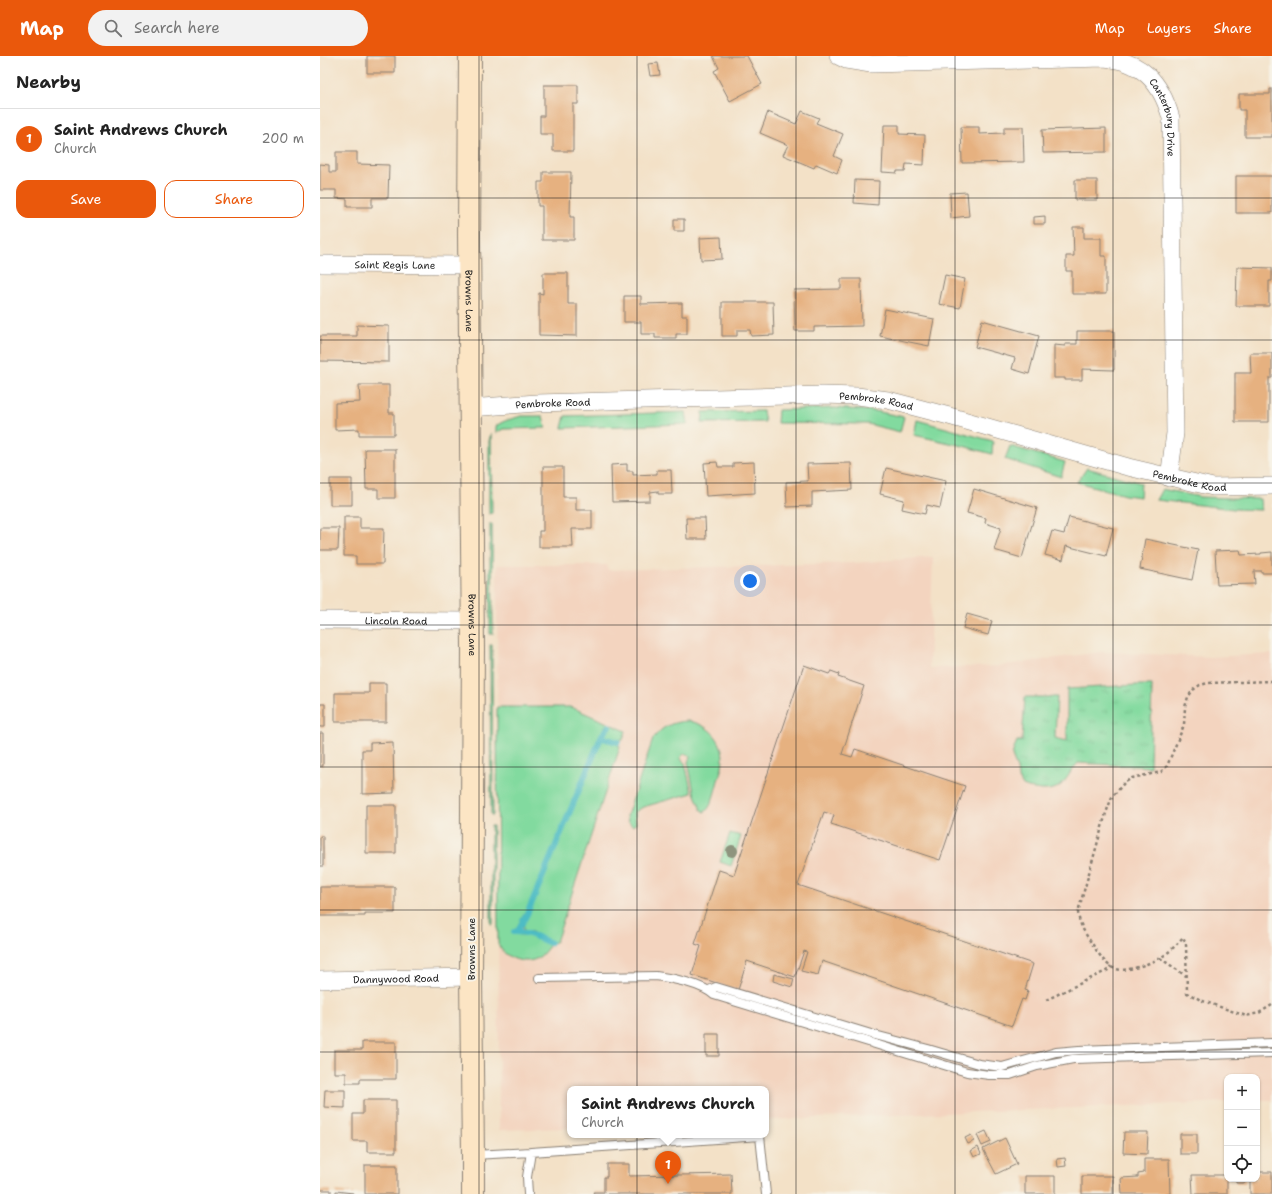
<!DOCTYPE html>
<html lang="en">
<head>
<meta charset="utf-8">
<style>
	:root { --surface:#fff; --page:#f2f2f2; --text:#222; --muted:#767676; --line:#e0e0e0; --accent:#ea580c }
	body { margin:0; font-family:"Shantell Sans",sans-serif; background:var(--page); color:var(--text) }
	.controls { position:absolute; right:12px; bottom:12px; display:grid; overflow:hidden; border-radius:8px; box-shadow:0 1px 3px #0004 }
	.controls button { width:36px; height:36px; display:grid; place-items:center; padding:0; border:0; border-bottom:1px solid var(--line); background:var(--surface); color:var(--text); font:20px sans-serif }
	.you { position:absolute; left:430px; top:525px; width:14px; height:14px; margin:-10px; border:3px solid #fff; border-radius:50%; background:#1a73e8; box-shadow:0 0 0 6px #1a73e833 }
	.badge { display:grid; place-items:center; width:26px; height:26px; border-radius:50%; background:var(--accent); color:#fff; font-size:13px; font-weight:700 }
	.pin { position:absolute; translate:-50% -33px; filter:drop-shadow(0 1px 2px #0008) }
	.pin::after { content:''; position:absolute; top:21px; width:14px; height:12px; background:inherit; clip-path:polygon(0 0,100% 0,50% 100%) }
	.popup { position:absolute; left:247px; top:1030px; width:202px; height:52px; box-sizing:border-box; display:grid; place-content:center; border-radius:8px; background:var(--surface); filter:drop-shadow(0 1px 3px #0005); font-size:13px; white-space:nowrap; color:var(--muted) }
	.popup b { font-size:15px; color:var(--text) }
	.popup::after { content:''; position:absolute; left:50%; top:100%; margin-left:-8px; border:8px solid transparent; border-top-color:var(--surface) }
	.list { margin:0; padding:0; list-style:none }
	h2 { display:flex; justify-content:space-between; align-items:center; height:52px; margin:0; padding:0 16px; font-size:17px }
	h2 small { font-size:13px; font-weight:400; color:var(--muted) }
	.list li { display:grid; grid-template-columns:26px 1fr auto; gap:12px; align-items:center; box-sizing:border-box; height:60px; padding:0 16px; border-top:1px solid var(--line) }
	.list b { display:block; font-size:15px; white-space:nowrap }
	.list p { margin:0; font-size:13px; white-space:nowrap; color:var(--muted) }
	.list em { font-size:13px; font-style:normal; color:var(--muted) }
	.actions { display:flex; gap:8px; padding:12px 16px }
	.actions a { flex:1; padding:9px 0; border:1px solid var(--accent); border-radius:12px; text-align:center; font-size:14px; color:var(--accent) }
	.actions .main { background:var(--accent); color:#fff }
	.icon { flex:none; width:22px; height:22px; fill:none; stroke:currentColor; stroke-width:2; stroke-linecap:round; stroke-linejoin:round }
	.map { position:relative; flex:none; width:952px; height:1138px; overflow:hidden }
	header { display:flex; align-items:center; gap:24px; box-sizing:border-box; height:56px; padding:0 20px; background:var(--accent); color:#fff }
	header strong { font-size:19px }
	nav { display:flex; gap:22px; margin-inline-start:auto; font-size:14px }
	.search { width:280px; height:36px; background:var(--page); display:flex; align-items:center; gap:10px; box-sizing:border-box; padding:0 14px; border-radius:22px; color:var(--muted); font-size:15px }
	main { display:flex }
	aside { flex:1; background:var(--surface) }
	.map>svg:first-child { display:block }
	.built { fill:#f3d4bf }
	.grass { fill:#82da9f; stroke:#4f7b5e }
	.park { fill:url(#park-tufts); stroke:#4f7b5e }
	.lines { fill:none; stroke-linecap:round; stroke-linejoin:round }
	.stream { stroke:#4ebcc4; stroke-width:6 }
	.building { fill:#e6b180 }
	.lane-casing { stroke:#887e72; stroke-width:10 }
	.street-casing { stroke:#887e72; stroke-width:18 }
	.secondary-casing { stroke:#887e72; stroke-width:24 }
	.path { stroke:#887e72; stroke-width:2.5; stroke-dasharray:3 3; stroke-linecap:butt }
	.lane { stroke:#fff; stroke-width:8 }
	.street { stroke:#fff; stroke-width:17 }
	.secondary { stroke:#fce5c4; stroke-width:22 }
	.tree { fill:#8e947e }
	.grid { fill:none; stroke:#1c1c1c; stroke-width:1; stroke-opacity:0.55 }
	.labels { text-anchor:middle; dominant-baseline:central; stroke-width:4; stroke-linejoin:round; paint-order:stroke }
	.street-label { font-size:10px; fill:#1c1c1c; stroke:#f7f3e8 }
</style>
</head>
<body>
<header>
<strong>Map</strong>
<div class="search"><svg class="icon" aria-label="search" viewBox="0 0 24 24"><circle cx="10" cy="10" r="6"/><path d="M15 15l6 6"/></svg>Search here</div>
<nav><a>Map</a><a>Layers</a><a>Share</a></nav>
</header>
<main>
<aside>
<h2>Nearby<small></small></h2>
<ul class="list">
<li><span class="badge">1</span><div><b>Saint Andrews Church</b><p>Church</p></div><em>200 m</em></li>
</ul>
<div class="actions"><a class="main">Save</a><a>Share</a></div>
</aside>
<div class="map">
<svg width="952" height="1138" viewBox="0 0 952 1138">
	<defs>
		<pattern id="park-tufts" width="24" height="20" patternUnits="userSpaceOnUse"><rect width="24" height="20" fill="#82da9f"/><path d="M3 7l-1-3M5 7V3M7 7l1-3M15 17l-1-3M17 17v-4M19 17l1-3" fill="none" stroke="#70ba88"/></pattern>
	</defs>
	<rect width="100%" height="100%" fill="#f7f3e8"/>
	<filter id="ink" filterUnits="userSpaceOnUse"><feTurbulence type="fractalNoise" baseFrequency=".025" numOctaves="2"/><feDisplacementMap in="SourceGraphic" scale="8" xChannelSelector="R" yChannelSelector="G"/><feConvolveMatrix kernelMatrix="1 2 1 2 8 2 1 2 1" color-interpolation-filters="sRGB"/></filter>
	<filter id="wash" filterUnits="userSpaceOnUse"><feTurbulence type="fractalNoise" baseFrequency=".012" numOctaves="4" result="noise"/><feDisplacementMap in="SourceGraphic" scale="16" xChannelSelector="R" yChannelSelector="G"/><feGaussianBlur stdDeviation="0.9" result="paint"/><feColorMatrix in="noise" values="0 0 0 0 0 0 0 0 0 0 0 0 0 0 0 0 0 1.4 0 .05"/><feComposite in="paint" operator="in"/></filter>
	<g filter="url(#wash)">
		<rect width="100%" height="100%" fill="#f3e1c7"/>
		<path class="built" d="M613,501l-4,111 69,-2 103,-14 109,5 62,-3v446h-15v-23h-30v25l-461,18v-31h-196v39l-71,2 -2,-565h110l1,5 245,-7z"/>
		<path class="grass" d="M515,352l40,3 29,6 -4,15 -32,-8 -91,-1 1,-13z
			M443,355l2,11 -63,1 1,-11z
			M366,356l2,12 -126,4 3,-12z
			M201,360h22l3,12 -43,1 -7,4v-7c8,-6 16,-7 25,-10z
			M597,364l76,21 -1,13 -29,-8 -49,-11z
			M171,377l1,80 -3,1v-73z
			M690,390l55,16 -4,15 -56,-18z
			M767,412l54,15 -1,14 -15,-2 -48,-13z
			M842,433l38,8 60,2 1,11 -27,-1 -78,-9z
			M170,468h2l1,110h-3z
			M170,589h2l1,170h-2z
			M177,651h74l55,24 -3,9c-6,1 -16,-1 -20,-5l4,-5 4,-2 -2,-3h-3l-8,15 -71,169 -11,20 -3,2 1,3 17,2 19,9c-4,5 -8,11 -14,14 -13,6 -34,-2 -38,-16z
			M367,665c20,2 37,18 36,40 -1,9 -5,18 -7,27 -2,7 -5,21 -12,24l-3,-2 -7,-18 -6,-30 2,-5 -3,-3h-3l-3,3v2l4,4 7,30 -49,14 -8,5 1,12 -4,2 -4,-5 -1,-5 26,-77c8,-12 19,-17 34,-18z
			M282,683l15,4 3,4 -63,192 -1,3 -5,1 -19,-11 -9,-2 1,-7 6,-11z
			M171,770h2v98h-2z
			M410,777l11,3 -10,30 -11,-4z"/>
		<path class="park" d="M817,629h15l-2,82 -72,-4c-14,15 -13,28 -36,27 -7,-1 -13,-1 -19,-4l-5,-9 -1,-8 -5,-13 2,-8 3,-7h5l3,-44h32l-2,41 12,3v-52z"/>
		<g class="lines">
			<path class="stream" d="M283,682l15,4
				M194,876c13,-1 24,6 36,11
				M197,876l10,-18 75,-179 7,-9"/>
		</g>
		<g id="blocks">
			<path class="building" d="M47,0h28v17h-28z
				M393,0h34l15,28 -32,17 -16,-30 5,-3z
				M338,7l2,12 -10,1 -2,-12z
				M224,29h34v19h-5v47h-20v-17h-13v-18h4z
				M950,33h2v48h-27v-27h-6v-16h31z
				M482,55l17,7 -3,5 27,11 -9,22 8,4 -5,13 -21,-9 -2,4 -31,-13 5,-10 -28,-12 8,-21 28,12z
				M564,69h15v9l26,1 -1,30 -18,-1 -1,7h-8v2l-15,-1z
				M641,71h18v7l25,-1v-6h19l1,35 -62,1z
				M786,72v24l-63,1 -1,-23z
				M16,96h21v12l32,1 -1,33h-16v9h-25v-8l-11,-1v-8h-16v-26l9,1v7h7z
				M223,116h28l-1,45h4v23h-32v-34h-4v-24h5z
				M916,120h36v37h-36z
				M535,124l24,1 -1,24 -24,-2z
				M755,124h22v20h-22z
				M647,136l2,24 -18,2 -1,-25z
				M725,160v8h-11v-7z
				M354,163h10v12h-10z
				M753,171h11v11h17v18h5v38h-34v-23h-6v-15h8z
				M401,181l1,22 -21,1 -1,-22z
				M917,211l35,1v13h-3v25h-33z
				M223,217h25v31h9v32l-38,-1v-42l4,1z
				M625,219l20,4 -5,29 -21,-4z
				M521,223h20l1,47 -48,1v4h-19l-1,-41 47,-1z
				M304,240h17v8l41,-1v13h5v18h-11v4h-21v-4h-14v-12h-17z
				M402,246h51l1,33 -23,1 -1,-6h-13v6h-15z
				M565,253l49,10 -5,27 -49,-10z
				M662,264l57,16 -10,38 -17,-5 3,-11 -40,-11z
				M37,269l32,1v36l-69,-1v-25h37z
				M757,275h37v39l-32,-1v11h-17v-2h-11v-33l11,1v-2h12z
				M930,297h22v25h-3v44h-34v-49h16z
				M39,329h30v28h5v22h-35v-6l-24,1v-27l25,-1z
				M45,393h30v49h-17v-9h-12z
				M397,406l1,5h15v-4l21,-1 1,31 -49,3 -2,-33z
				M531,407l1,27 -40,2v14l-25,1 -1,-25 22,-1 -1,-17z
				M307,408v7h6v4l24,-1v-4h14l1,24h-14v-3l-8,1v9l-38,1 -1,-37z
				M223,411h20v30h13v13h16v19h-20l1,18h-34v-16h4z
				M566,412l60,13 -6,27 -13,-3 -2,9 -23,-5 2,-9 -24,-6z
				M10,423h22v26h-22z
				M654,433l63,19 -15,50 -28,-8 7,-22 -16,-5 1,-5 -19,-5z
				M24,461h16v11h24l-1,36h-27v-8h-12z
				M749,461l44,11 -7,28 -40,-10 -3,14 -18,-5 7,-24 12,3z
				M366,462h19l1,21h-19z
				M0,472h19l-1,22h-18z
				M825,483l53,11 -6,30 -52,-11z
				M920,494l1,5 20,-1v-1l11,-1v21h-10v-2h-8l1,13 -38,1 -2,-34z
				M647,558l25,7 -4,14 -25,-7z
				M484,609l25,9 2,-3 8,3 -1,3 26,9 -22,68 10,3 3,-8 110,37 -25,74 -109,-36 3,-9 -10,-3 -26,73 235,79 -8,26 3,1 -3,9 -3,-1 -10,27 -190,-65 -4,14 -17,-4 6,-19 -3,-1 -9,26 -48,-16 -9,29 -46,-15 9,-29 -6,-2 24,-74 15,5z
				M49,627h17v39h-51v-29h34z
				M0,648h5v23h-5z
				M0,677h3v33h-3z
				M73,686l1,51 -32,1v-44h8v-7z
				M46,749h30v48h-30z
				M0,780h3v30h-3z
				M0,831h75v26h-30v3h-45z
				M454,918l20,5 -2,8 -19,-6z
				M386,978h13v22h-13z
				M42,986h34v37h-36v4h-14v-10h-12v-23h28z
				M5,1034h20v18l-21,-1z
				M43,1044h33v52h-29v-11h-14v-27h10z
				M666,1075l5,11 -9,4 -5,-11z
				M804,1076h24l-1,22 -24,-1z
				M860,1078h17v20h-17z
				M651,1079l3,6 -6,3 -3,-6z
				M685,1082l12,26 -21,10 -13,-25z
				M658,1091l3,7 -7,3 -3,-6z
				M745,1102l1,8 -8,1 -1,-8z
				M824,1103h25l1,35h-48l-1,-16 17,-1v-3l6,-1z
				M287,1108h22v12l102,-2 1,20h-138l-1,-2h11v-15h3z
				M45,1109h32v29h-32z
				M937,1116h15v22h-22v-15h7z
				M872,1119h35v19h-34z
				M705,1120h30v18h-30z
				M762,1120h31v18h-31z
				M916,1123h9v4h-9z
				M0,1134h11v4h-11z
				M16,1135l17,2v1h-17z"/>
		</g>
	</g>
	<g filter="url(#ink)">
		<use href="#blocks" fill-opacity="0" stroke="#887e72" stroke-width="1"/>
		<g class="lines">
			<defs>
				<path id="lane" d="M219,922l117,-2c16,2 46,8 58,19l253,77 22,3h21l27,-9 36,-7 199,-6
					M389,934l7,-3 155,47 57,15 51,15 23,3 54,-15 23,-2 193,-7
					M154,1099l57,-3
					M208,1138l-1,-17 4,-25 229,-16 6,58"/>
				<g id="street">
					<path id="s1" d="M518,0l8,4 25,4 233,-6c38,3 57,24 67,60l4,315 -6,45"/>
					<path id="s2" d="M0,208l150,1"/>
					<path id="s3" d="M150,352l67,-5 285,-8 35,1 31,4 61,16 179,51 85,20 59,-1"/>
					<path id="s4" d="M0,564l152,1"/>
					<path id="s5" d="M0,924l151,-3"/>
				</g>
				<g id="secondary">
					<path id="s6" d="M150,0l-1,179 4,413 -2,329 2,178v39"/>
				</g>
			</defs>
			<use href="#lane" class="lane-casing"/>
			<use href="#street" class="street-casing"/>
			<use href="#secondary" class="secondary-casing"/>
			<path class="path" d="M952,625l-64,2 -8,2 -7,5 -5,7 -3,10 -1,18 -17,41 -6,6 -29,6 -8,5 -12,14 -6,16 -28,99c1,13 8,23 15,33 5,8 12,19 20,23 12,6 39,-5 50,-12 8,-5 14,-12 20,-19l3,6 1,50 16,8 43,15 13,-3 13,-8
				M840,902l26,18
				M726,944l62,-30 3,-4"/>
			<use href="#lane" class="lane"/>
			<use href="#street" class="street"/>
			<use href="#secondary" class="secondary"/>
		</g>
		<circle class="tree" cx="412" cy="795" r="6"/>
	</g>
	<path class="grid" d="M159,0v1138M317,0v1138M476,0v1138M635,0v1138M793,0v1138M0,142h952M0,284h952M0,427h952M0,569h952M0,711h952M0,854h952M0,996h952"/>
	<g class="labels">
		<g class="street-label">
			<text stroke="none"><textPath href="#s1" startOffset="362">Canterbury Drive</textPath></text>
			<text stroke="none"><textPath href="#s2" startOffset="75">Saint Regis Lane</textPath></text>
			<text stroke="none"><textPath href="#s6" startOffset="245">Browns Lane</textPath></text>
			<text stroke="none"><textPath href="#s3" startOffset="407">Pembroke Road</textPath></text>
			<text stroke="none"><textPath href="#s3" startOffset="83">Pembroke Road</textPath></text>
			<text stroke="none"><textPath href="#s3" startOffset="731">Pembroke Road</textPath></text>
			<text stroke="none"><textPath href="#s4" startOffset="76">Lincoln Road</textPath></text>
			<text stroke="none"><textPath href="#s6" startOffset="569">Browns Lane</textPath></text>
			<text transform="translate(151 893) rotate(-90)">Browns Lane</text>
			<text stroke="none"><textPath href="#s5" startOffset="76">Dannywood Road</textPath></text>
		</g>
	</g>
</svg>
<div class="controls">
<button>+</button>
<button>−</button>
<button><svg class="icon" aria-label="locate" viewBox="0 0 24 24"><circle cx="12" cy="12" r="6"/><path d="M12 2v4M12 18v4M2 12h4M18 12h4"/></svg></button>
</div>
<div class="you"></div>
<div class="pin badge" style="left:348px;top:1128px">1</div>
<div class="popup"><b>Saint Andrews Church</b>Church</div>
</div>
</main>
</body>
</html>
